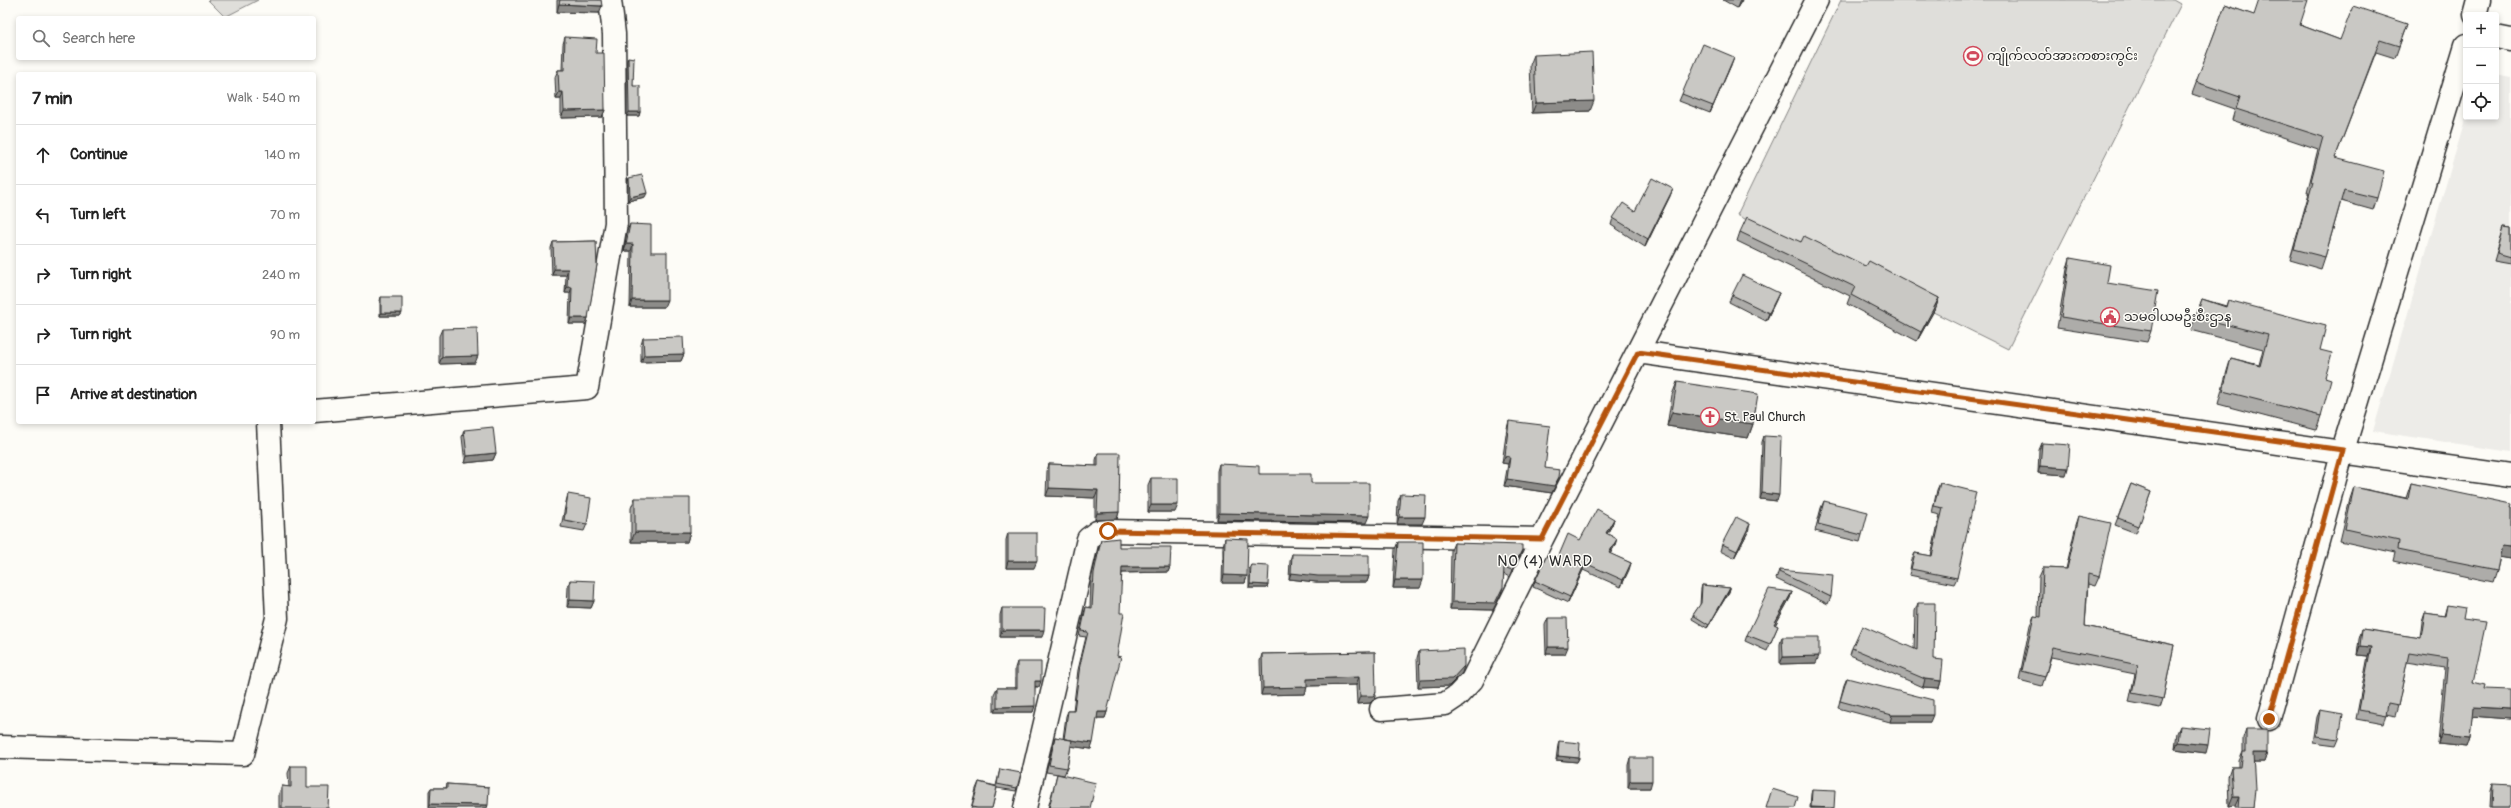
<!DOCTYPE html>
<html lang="en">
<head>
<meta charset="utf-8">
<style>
	:root { --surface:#fff; --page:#f6f6f6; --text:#222; --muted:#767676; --line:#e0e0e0 }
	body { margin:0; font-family:Pangolin,"Noto Sans Myanmar",sans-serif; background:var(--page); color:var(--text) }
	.controls { position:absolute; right:12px; top:12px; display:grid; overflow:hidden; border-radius:4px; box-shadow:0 2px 6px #0003 }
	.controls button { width:36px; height:36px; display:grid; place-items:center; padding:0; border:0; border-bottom:1px solid var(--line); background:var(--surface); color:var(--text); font:20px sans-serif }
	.stop { position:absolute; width:12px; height:12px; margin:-9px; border:3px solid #b45309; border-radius:50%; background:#fff }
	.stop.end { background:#b45309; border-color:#fff; box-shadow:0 1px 4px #0008 }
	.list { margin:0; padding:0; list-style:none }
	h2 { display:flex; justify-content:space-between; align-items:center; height:52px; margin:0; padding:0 16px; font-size:17px }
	h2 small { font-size:13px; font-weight:400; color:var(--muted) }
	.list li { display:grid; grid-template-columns:26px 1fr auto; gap:12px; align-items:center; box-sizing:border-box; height:60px; padding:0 16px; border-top:1px solid var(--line) }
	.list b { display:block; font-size:15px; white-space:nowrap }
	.list em { font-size:13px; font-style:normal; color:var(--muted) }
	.icon { flex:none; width:22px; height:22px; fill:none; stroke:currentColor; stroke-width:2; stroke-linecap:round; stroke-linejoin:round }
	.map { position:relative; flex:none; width:2511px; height:808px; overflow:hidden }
	.search { position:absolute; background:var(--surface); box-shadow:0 2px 6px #0003; left:16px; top:16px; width:300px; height:44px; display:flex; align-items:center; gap:10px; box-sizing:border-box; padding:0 14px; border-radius:4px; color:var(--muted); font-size:15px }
	.panel { position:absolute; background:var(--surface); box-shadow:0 2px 6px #0003; left:16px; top:72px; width:300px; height:352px; border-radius:4px }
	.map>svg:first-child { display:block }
	.built { fill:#edece8 }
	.green { fill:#dfdeda; stroke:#858482 }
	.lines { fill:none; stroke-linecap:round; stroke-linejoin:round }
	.minor-casing { stroke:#2b2b2b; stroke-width:25 }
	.minor { stroke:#fdfcf7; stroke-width:22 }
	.wall { fill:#adaca9; stroke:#2b2b2b }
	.shaded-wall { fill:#8d8c89; stroke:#2b2b2b }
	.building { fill:#c9c8c4; stroke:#2b2b2b }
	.route { stroke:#b45309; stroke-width:5 }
	.labels { text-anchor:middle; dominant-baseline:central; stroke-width:3; stroke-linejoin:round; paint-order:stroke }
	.poi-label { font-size:13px; fill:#2b2b2b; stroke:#fdfcf7; text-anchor:start }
	.quarter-label { font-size:15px; letter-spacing:1px; fill:#2b2b2b; stroke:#fdfcf7 }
</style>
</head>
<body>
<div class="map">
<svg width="2511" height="808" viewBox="0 0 2511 808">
	<rect width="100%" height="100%" fill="#fdfcf7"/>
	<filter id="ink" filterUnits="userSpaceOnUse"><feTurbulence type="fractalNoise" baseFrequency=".025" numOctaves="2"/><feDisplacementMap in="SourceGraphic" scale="8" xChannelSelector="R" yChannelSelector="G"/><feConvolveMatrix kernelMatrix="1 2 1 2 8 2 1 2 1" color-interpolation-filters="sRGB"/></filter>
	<g filter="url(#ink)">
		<path class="built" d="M2496,75l15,3v374l-138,-21 93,-314h30z"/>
		<path class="green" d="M208,0h50l-33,17z
			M1841,0h333l7,4 -173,345 -271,-134z"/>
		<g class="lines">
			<defs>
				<path id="minor" d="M2475,15l4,-15
					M2496,37l15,3
					M1638,352l873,124
					M314,411l273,-23 29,-165 -2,-189 -4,-34
					M1381,709l64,-5 12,-8 15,-16 70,-141
					M2269,719l74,-269 123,-405
					M0,747l243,7 34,-136 -9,-196
					M1025,808l63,-269 9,-7 11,-1 434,8 275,-539"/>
			</defs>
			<use href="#minor" class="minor-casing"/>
			<use href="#minor" class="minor"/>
		</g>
		<path class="wall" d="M557,0h44l-2,13 -42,-1z
			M1723,0h19l-5,8z
			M2225,5l28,10 47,10 40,15 67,-16 -12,34 -19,-6 -41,106 42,40 -4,12 -32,-9 -16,56 -4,12 -31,-9 19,-67h-2l11,-44 -86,-29 3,-11 -43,-15z
			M565,37l31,16 9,57 -3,7 -41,1v-19h-5l-1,-22 3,-7h4l1,-26z
			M1534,55l56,56 -58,2 -2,-48z
			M628,57l5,29 7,26 -1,4h-12v-55z
			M1731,65l-21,48 -31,-12 3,-7z
			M629,178l16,19 -17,4v-19z
			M1670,196l-25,51 -34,-22 2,-7 22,-7z
			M630,224l21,28 13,55h-34l1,-56h-7l3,-20z
			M2504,227l7,1v36l-17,-3 8,-27z
			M1740,232l61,10 65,24 73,32 -3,9 -19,34 -70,-37 3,-8 -113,-55z
			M596,241l-8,77 -2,6h-17l1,-31h-5l1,-18h-14l-1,-27 2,-6z
			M2070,258l37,25 44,48 -4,11 -90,-14 10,-59z
			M1779,293l-3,7 -10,21 -37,-19 3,-7z
			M381,297l21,16 -2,3h-20v-15z
			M2202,299l24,7 2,-6 92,50 5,27 -4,39 -5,14 -98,-26 9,-33 4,-13 28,7 4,-16 -72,-19z
			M442,329l33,34 -36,1v-28z
			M643,338l41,16 -3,7 -40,1v-17z
			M1677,382l76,42 -5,14 -81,-12 5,-31z
			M1509,421l36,47 14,9 -3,7 -4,9 -48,-7 4,-22 -6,-1 5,-35z
			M464,430l32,23 -3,7 -28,3 -3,-26z
			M1764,436l13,65 -17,-2 2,-57z
			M2042,443l24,32 -28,-2 1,-23z
			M1098,453l21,59 -2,7 -22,1v-22l-49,-2 1,-25 2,-7 47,2v-6z
			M1219,464l40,10 52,9 55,40 -149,-3v-49z
			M1151,478l24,34h-27v-27z
			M1940,483l17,95 -3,6 -45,-9 3,-16 3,-6 16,3 9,-41 -8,-2 5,-23z
			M2411,483l100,25v51l-11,-2 -3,13 -4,12 -100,-21 2,-8 -55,-12 10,-42 4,-12 52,11z
			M2131,484l20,8 -15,41 -21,-8z
			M568,494l19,30 -3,7 -23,-4 5,-25z
			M1401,494l21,30h-25l1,-23z
			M635,498l55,34 -3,10h-56v-34z
			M1824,501l38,34 -2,7 -45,-11 6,-23z
			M2079,516l20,61 -4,9 -7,-2 -3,42 89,19 -11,54 -3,9 -31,-6 6,-28 -84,-17 -6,20 -3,9 -23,-6 11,-55 4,-9 4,1 1,-40 4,-9 23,1 10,-44z
			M1614,519l-2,6 -5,9 8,11 -5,9 21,9 -10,24 -38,-17 -15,33 -35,-16 2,-6 22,-21 23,-20z
			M1748,532l-14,26 -14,-7 2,-7z
			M1008,533l26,35h-28v-28z
			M1225,538l22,38 -2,7h-23l1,-37z
			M1101,540l69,27 -2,5 -46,1 -15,139 -2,6h-8l-6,31 -20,-3 -4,22 -3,7 -18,-3 7,-28 2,-7 8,2 3,-23 2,-5h5l5,-41 8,-33 -7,-1 5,-23 2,-6 4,1 1,-29 8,-33z
			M1398,542l22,46h-27l2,-39z
			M1454,543l66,13 -11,21 -5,-3 -3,20 -8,16 -43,-1 1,-59z
			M1292,554l77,22 -2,6h-51l-27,-3 1,-19z
			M1251,565l17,20 -1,3h-18v-19z
			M1779,570l52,27 -3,7 -52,-25z
			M570,580l24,21 -3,7 -24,-1 1,-20z
			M1702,585l28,3 -1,4 -22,36 -15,-9 1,-4 7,-10 1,-16z
			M1792,592l-2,6 -15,27 3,1 -11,25 -22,-10 2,-6z
			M1918,603l16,56 7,22 -2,7 -16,-1 -73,-32 2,-7 62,1 1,-38z
			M2447,605l16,14 10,63 11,7 27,30 -39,-3 -2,22 -3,9 -29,-3 7,-76 -38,-6 -9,44 -3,10 -9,-2 -3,10 -27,-5 12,-63 -11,-1 2,-16 3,-10 58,9 2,-16 3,-9 19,3z
			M1002,608l40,29h-42v-22z
			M1548,618l17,36h-19l-1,-29z
			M1782,637l34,26 -36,1v-20z
			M1419,651l43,22 -13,13 -31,1 -1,-29z
			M1375,652l-1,47 -4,4 -13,1 -1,-19 -49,1 -2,8 -44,1 -1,-34 2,-7z
			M1017,662l22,25h-4l-2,25h-39v-18l3,-6h18v-20z
			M1847,678l83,44h-40l-52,-14 6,-23z
			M2320,710l19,29 -3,7 -23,-3 4,-26z
			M2180,726l26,27 -31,-4 2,-16z
			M2246,729l21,24 -3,9h-11v46h-18v-2l-6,1 -1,-31 3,-9h8v-6l4,-9v-14z
			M1559,741l20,17 -2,4 -21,-2 2,-16z
			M1630,758l20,30h-22v-23z
			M291,766l16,21 21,21h-49v-15l3,-7 7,1 -1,-14z
			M1000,769l17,19 -1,3 -19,-3 -5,20h-21l5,-19 3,-7 17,4z
			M1057,774l33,34h-42l7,-26z
			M447,784l42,3 -60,21v-17l2,-3h15z
			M2492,784l19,24h-22l1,-17z
			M1812,790l22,18h-24l1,-14z"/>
		<path class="shaded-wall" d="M1740,0h2l-5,8z
			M559,4l43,2 -3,7 -42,-1z
			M1734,57l-3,8 -21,48z
			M559,92h4l-2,7h-5z
			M1594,101l-4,10 -58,2 4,-10z
			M605,110l-3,7 -41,1 3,-7z
			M629,112h11l-1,4h-12z
			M1673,189l-3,7 -25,51 3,-8z
			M647,193l-2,4 -17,4 2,-4z
			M626,244h7l-2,7h-7z
			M554,269h14l-2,6h-14z
			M567,287h5l-2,6h-5z
			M1779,293l-3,7 -10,21 3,-8z
			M1939,298l-3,9 -19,34 4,-9z
			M632,300h35l-3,7h-34z
			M381,313h21l-2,3h-20z
			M571,318h17l-2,6h-17z
			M684,354l-3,7 -40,1 3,-7z
			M478,356l-3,7 -36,1 3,-7z
			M1672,412l81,12 -5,14 -81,-12z
			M496,453l-3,7 -28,3 2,-7z
			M1505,456l5,1 -2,7 -6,-1z
			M2040,466l28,2 -2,7 -28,-2z
			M1559,477l-3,7 -4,9 -48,-7 3,-7z
			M1049,488l49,2 -3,8 -49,-2z
			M1762,493l17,2 -2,6 -17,-2z
			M1151,505h27l-3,7h-27z
			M1119,512l-2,7 -22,1 2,-7z
			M1219,513l150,3 -3,7 -149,-3z
			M1399,517h26l-3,7h-25z
			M1614,519l-2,6 -8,14 2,-6z
			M1750,524l-2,8 -14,26 3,-7z
			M635,532h55l-3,10h-56z
			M1617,539l-2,6 -8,15 2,-7z
			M2502,546l9,1v12l-13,-2z
			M1522,550l-2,6 -11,21 3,-7z
			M1008,561h29l-3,7h-28z
			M1585,563l-2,7 -15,33 2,-6z
			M1631,563l-2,7 -8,17 2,-7z
			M1122,567h48l-2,5 -48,1z
			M1291,573l78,3 -2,6h-51l-27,-3z
			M1224,575l23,1 -2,7h-23z
			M1395,580h28l-3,8h-27z
			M1250,584l18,1 -1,3h-18z
			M1503,587l-2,7 -8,16 -43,-1 2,-7z
			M1730,588l-1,4 -22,36 2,-3z
			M1792,592l-2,6 -18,33 2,-7z
			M570,600l24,1 -3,7 -24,-1z
			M1002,630h42l-2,7h-42z
			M2360,646l11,1 -3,9 -11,-1z
			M1548,647h20l-3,7h-19z
			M1819,656l-3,7 -36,1 3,-7z
			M1464,666l-2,7 -13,13 -31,1 2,-7z
			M1359,677l-3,8 -51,1 2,-7z
			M1925,679l16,2 -2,7 -16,-1z
			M1035,681h6l-2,6 -6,-1z
			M1307,687l-2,7 -44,1 2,-7z
			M1376,692l-2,7 -4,4 -13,1 3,-8z
			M1035,706l-2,6h-39l3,-5z
			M2473,707l38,2v10l-41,-3z
			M1098,712h9l-2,6h-10z
			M1892,715h41l-3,7h-40z
			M2441,735l29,3 -3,9 -29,-3z
			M1064,739l29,4 -2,6 -29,-4z
			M2178,742l30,3 -2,8 -31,-4z
			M2253,753h14l-3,9h-15z
			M1558,756l21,2 -2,4 -21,-2z
			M1630,781h22l-2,7h-22z
			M2233,797h6l-4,9 -6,1z
			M430,804l58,1 -1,3h-58z
			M1811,807l23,1h-23z"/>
		<path class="building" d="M560,0h41l1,6 -43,-2z
			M2259,0h49l-8,25 40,15 13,-34 54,18 -8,22 -19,-6 -45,118 49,13 -7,27 -33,-8 -19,67 -31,-8 19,-67 -2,-1 12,-44 -87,-28 4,-12 -44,-15 29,-77 29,10z
			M565,37l32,2 -1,14h8l1,57 -41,1 -1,-19h-4l-1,-22h6z
			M1703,44l31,13 -21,49 -31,-12z
			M1592,52l2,49 -58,2 -2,-48z
			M628,57l6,1 -1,28h7v26h-11z
			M642,175l5,18 -17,4 -1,-19z
			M1652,178l21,11 -25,50 -35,-21 10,-15 12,8z
			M1747,217l54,25 3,-6 62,30 3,-5 70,37 -18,34 -70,-37 4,-8 -115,-55z
			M630,224l21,1v27h16v48h-35l1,-56h-7z
			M2504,227l7,1v29l-14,-4z
			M596,241l1,24 -9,53h-17l1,-31h-5l1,-18h-14l-1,-27z
			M2070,258l40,7 -3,18 51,8 -7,40 -90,-14z
			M1742,275l37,18 -10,20 -37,-18z
			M381,297h21v16h-21z
			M2202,299l24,8 2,-7 98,26 -6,24 12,3 -7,24 6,2 -10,37 -98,-25 8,-33 29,8 8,-31 -72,-18z
			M477,328l1,28 -36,1v-28z
			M683,337l1,17 -40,1 -1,-17z
			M1677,382l81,12 -5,30 -81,-12z
			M1509,421l41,5 -5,42 15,2 -1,7 -5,9 -47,-7 3,-22 -5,-1z
			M493,427l3,26 -29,3 -3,-26z
			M1764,436l17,1 -2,58 -17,-2z
			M2042,443l28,2 -2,23 -28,-2z
			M1098,453h22l-1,59 -22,1 1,-23 -49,-2v-24l49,2z
			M1219,464l40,2v8h52v9h58v33l-150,-3z
			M1151,478h27v27h-27z
			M1940,483l36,9 -19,86 -46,-9 4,-16 17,3 11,-48 -9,-2z
			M2411,483l100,21 -1,4h1v39l-9,-1 -5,24 -99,-20 1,-9 -54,-12 9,-42 54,12z
			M2131,484l20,8 -12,34 -21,-8z
			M568,494l23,4 -4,26 -23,-4z
			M1401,494l25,1 -1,22h-26z
			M635,498h55v34h-55z
			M1824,501l44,11 -6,23 -44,-11z
			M1597,509l17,10 -8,14 11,6 -8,14 22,10 -8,17 -38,-17 -15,34 -35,-16 12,-26 10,5 11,-26 12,6z
			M2079,516l32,7 -12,54 -11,-3 -3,52 89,19 -11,54 -31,-6 6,-28 -85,-18 -8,30 -23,-6 12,-55 7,1 2,-49 24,1z
			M1736,517l14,7 -13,27 -15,-7z
			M1008,533h29v28h-29z
			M1119,538v9h52l-1,20h-48l-2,46h4l-7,43 4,1 -14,55h-9l-5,31 -29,-4 4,-28h6l6,-46 8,-33 -7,-1 5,-24 6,1 2,-35 7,-33z
			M1225,538l23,1 -1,37 -23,-1z
			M1398,542h25v38h-28z
			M1454,543l68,2v5l-10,20 -8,-3 -1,20 -8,16 -43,-1z
			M1292,554l77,1v21h-51l-27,-3z
			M1251,565l18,1 -1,19 -18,-1z
			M1779,570l54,5 -2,22 -52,-25z
			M570,580l25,1 -1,20 -24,-1z
			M1702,585l28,3 -21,37 -16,-10 8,-12z
			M1769,589l23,3 -18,32 4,2 -8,18 -23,-9z
			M1918,603h17l-1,56 9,1 -2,21 -16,-2 -73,-31 10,-22 55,24z
			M2447,605l18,3 -2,11 23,3 -13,60 12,3 -1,4 27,1v19l-38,-2 -3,31 -29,-3 7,-76 -39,-6 -11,53 -10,-2 -2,11 -27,-5 12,-63 -11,-1 2,-17 59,9 4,-25 20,3z
			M1002,608h43l-1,22h-42z
			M1548,618h19l1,29h-20z
			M1782,637h37v19l-36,1z
			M1464,649v17l-12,13 -32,1 -1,-29z
			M1375,652l1,40 -3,4h-13l-1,-19 -52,2v8l-44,1 -1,-34z
			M1017,662h24v19h-6v25l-38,1v-19h20z
			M1847,678l86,22v15h-41l-52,-14z
			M2320,710l23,4 -4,25 -23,-3z
			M2180,726l30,3 -2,16 -30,-3z
			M2246,729h21v24h-14l2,36 -2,19h-15l1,-11h-6l-2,-30h10l2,-15h3z
			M1055,737l17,3 -5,28 -18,-3z
			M1559,741l21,2 -1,15 -21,-2z
			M1630,758h22v23h-22z
			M291,766h16v21h22l-1,21h-46v-22l9,1z
			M1000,769l21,4 -4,15 -20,-4z
			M1057,774l39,9 -6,25h-41z
			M979,782l18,5 -5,21h-15l-5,-1z
			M447,784l42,3 -1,18 -58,-1 1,-16h16z
			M2492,784l19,1v23h-20z
			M1772,789l26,8 -3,11h-29z
			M1812,790l23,1 -1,17 -23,-1z"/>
	</g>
	<g class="lines" filter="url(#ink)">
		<path class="route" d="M1108,531l434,8 96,-187 705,98 -74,269"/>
	</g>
	<defs>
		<symbol id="stadium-ring" viewBox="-11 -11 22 22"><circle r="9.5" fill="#fdfcf7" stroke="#d1495b" stroke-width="1.5"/><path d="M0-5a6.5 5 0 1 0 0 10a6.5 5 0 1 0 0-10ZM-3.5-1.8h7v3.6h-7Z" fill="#d1495b"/></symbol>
		<symbol id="civic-ring" viewBox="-11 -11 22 22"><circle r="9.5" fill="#fdfcf7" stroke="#d1495b" stroke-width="1.5"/><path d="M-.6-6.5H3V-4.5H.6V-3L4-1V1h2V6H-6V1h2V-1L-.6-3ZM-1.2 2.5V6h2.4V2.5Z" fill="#d1495b"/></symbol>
		<symbol id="church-ring" viewBox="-11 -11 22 22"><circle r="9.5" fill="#fdfcf7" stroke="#d1495b" stroke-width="1.5"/><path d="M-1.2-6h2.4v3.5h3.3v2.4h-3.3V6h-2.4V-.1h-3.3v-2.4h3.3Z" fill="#d1495b"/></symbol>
	</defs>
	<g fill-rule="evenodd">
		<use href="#stadium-ring" x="1962" y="45" width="22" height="22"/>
		<use href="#civic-ring" x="2099" y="306" width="22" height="22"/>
		<use href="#church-ring" x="1699" y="406" width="22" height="22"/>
	</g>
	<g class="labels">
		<g class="poi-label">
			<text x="1987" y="56">ကျိုက်လတ်အားကစားကွင်း</text>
			<text x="2124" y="317">သမဝါယမဦးစီးဌာန</text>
			<text x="1724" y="417">St. Paul Church</text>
		</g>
		<g class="quarter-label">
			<text x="1545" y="561">NO (4) WARD</text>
		</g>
	</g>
</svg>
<div class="controls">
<button>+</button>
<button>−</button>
<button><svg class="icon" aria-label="locate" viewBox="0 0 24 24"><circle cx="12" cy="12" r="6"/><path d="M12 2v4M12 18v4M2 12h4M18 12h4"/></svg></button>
</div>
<div class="stop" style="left:1108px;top:531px"></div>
<div class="stop end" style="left:2269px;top:719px"></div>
<div class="search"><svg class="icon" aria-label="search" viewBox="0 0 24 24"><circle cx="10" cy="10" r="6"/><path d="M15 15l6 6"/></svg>Search here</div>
<section class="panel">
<h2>7 min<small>Walk · 540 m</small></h2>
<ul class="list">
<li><svg class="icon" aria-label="ahead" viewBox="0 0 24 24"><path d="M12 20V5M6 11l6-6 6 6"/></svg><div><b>Continue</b></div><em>140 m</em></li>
<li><svg class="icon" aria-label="left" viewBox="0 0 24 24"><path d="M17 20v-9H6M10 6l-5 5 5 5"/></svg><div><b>Turn left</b></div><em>70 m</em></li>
<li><svg class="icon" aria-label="right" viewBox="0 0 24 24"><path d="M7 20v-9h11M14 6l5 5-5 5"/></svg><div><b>Turn right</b></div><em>240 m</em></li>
<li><svg class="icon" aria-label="right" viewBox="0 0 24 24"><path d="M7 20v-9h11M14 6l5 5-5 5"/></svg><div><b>Turn right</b></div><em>90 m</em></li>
<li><svg class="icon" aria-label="arrive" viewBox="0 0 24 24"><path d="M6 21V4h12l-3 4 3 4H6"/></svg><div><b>Arrive at destination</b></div></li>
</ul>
</section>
</div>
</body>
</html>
